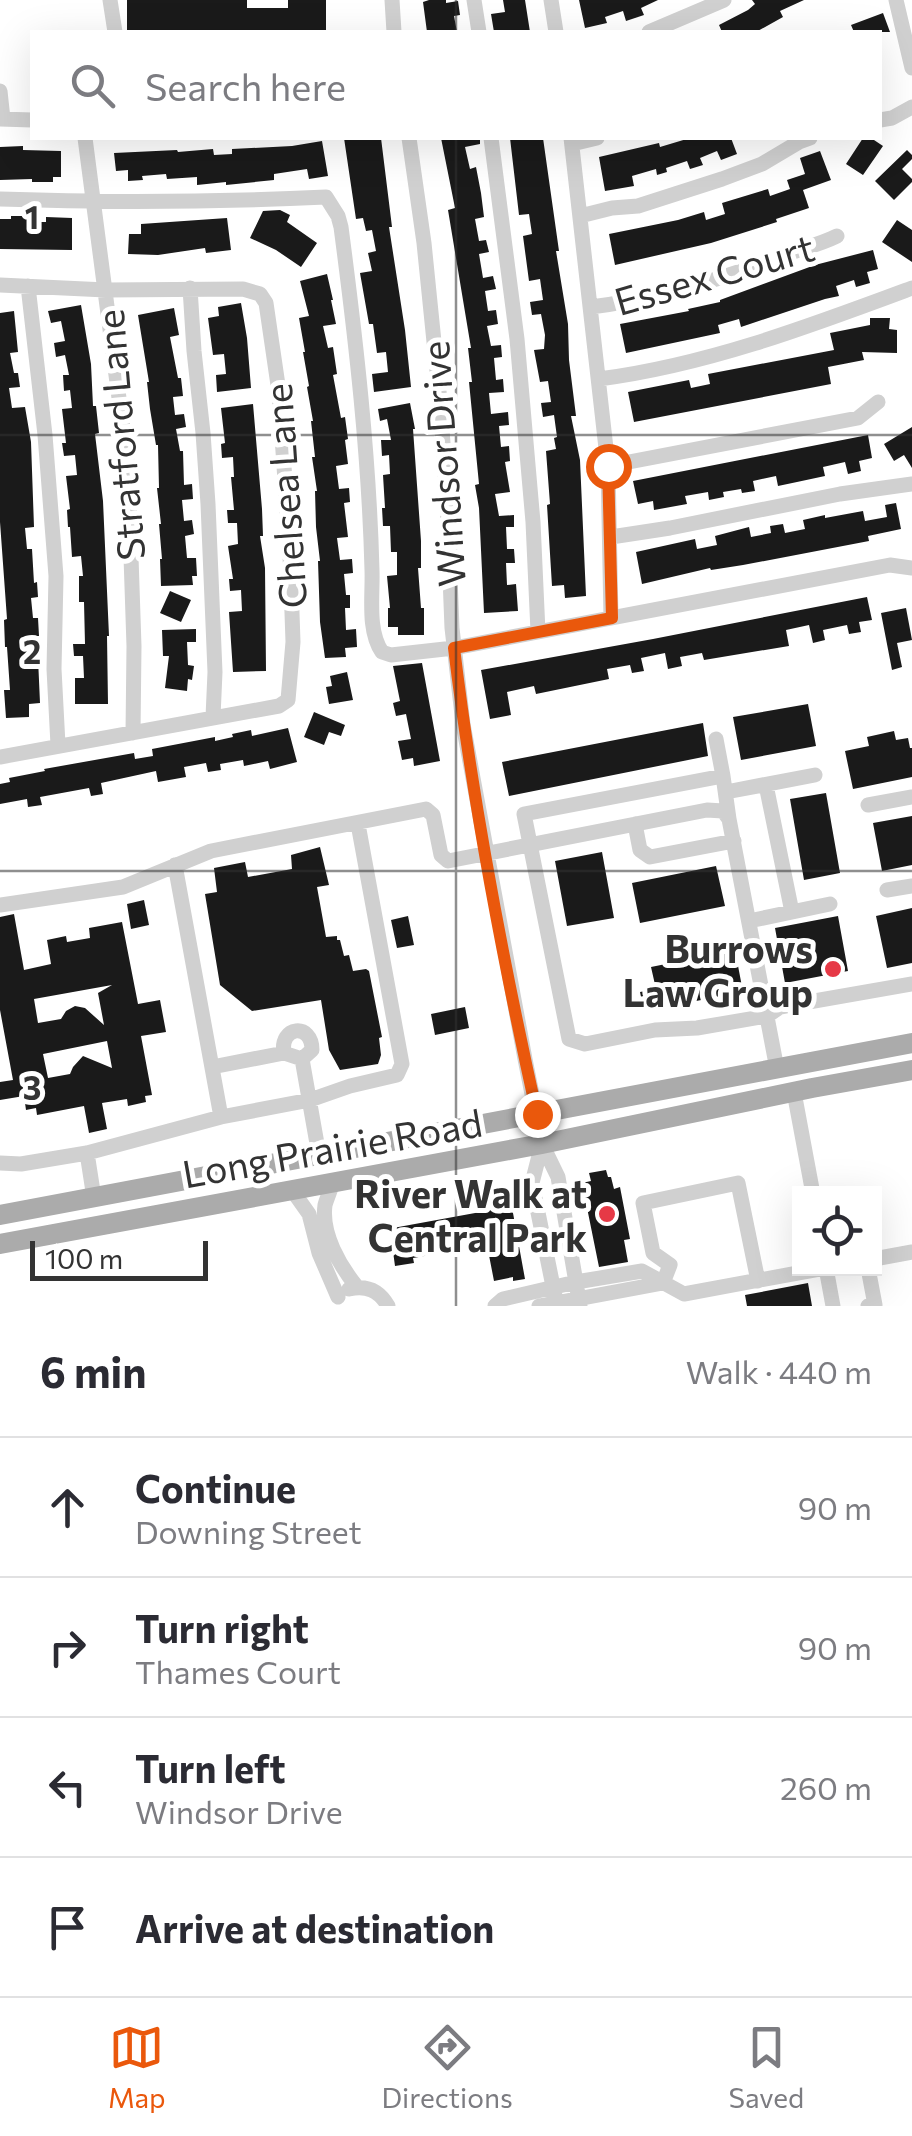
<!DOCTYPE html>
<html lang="en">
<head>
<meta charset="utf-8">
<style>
	:root { --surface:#fff; --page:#f7f7f7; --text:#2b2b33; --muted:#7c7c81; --line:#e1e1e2; --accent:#ea580c }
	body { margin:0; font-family:Commissioner,sans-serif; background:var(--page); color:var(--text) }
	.controls { position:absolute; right:30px; bottom:30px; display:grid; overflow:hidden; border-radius:0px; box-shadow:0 10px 40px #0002 }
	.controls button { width:90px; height:90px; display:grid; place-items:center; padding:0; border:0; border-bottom:2px solid var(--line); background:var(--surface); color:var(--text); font:50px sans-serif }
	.scale { position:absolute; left:30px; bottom:25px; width:178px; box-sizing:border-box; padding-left:10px; border:5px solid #333; border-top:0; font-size:28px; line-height:35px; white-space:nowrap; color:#333; -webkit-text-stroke:8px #fff; paint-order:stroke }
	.stop { position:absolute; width:30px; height:30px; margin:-22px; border:8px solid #ea580c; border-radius:50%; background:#fff }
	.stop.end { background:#ea580c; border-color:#fff; box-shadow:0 2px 10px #0008 }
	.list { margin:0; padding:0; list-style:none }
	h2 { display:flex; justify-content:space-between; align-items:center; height:130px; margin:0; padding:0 40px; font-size:42px }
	h2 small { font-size:32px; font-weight:400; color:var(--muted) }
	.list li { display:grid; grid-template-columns:65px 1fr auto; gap:30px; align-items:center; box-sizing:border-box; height:140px; padding:0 40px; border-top:2px solid var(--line) }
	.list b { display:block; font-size:38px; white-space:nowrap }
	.list p { margin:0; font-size:32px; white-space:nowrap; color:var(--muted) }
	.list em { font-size:32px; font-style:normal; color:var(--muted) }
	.icon { flex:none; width:55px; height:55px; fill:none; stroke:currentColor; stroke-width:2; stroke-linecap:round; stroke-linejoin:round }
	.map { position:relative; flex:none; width:912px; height:1306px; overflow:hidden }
	.search { position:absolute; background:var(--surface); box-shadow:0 10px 40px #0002; left:30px; right:30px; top:30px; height:110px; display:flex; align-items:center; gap:25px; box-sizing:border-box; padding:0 35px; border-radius:0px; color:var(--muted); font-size:38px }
	.sheet { height:690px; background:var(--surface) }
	nav { display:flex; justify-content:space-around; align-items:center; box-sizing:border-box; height:140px; border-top:2px solid var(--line); background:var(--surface); font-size:28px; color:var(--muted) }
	nav a { display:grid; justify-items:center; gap:5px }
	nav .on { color:var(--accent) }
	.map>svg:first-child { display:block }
	.building { fill:#1a1a1a; fill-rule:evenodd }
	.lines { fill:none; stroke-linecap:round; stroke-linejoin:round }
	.minor { stroke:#d0d0d0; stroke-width:15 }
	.major { stroke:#ababab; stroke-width:20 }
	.route { stroke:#ea580c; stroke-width:12 }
	.grid { fill:none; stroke:#333; stroke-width:2.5; stroke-opacity:0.55 }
	.poi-dot { fill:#e63946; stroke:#fff; stroke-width:4 }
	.labels { text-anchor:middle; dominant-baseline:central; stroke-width:10; stroke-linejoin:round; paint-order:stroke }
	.street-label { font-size:38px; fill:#333; stroke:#fff }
	.poi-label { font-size:38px; font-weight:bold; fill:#333; stroke:#fff; text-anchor:end }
	.grid-label { font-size:32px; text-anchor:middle; font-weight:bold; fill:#333; stroke:#fff; stroke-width:10; stroke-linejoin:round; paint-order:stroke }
</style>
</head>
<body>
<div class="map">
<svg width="912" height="1306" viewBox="0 0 912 1306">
	<rect width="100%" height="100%" fill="#fff"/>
	<path class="building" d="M127,0h120v8h41v-8h38v32h-199z
		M429,0h17v3l12,-2 2,14 -6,1 3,16h-30l-4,-30z
		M503,0h22l5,32h-36l-3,-18 14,-2z
		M579,0h79l-17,8 3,7 -18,6 -3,-10 -18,6 2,6 -22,5z
		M752,0h52l-24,11 3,6 -27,15h-34l-3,-7 29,-15 7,-6z
		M883,13l7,19h-36l-3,-7z
		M344,138h37l11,89h-3l16,103 6,57 -37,5 -2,-18 16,-2 -2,-20 -9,1 -4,-29h-4l-9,-51 12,-2 -4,-18 8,-2 -4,-21 -6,1 -3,-13 -7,1z
		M441,138h39v6l-15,3 5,22 6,-2 5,26 3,24 -9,2 4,22 7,-1 3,12 -10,2 4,24 10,-2 3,13 -11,2 3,20 8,-1 2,14 -11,2 4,20 10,-1 1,12 -8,1 2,22 7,-1 1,13 -15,1 2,21 17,-2 1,13 -10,1 2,21 8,-1 1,15 -5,1 5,30 -15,2 4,22 15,-1v12h-8l1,22h7l1,14h-9l1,22 9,-1 2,27 -34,2 -5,-105 -4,-23 4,-1 -10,-102h3l-4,-34h3l-23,-138 7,-2z
		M510,138h33l16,113h-3l12,73 1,36 7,56h-5l9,44 6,136 -21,2 -1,-13 -12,1 -5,-81 3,-1 -4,-53 10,-2 -2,-11 3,-1 -3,-22 -11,2 -2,-14 10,-1 -3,-21 -8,1 -6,-32 10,-1 1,-14 -4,-21 -9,1 -2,-13 13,-2 -3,-21 -11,2 -6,-45 9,-2 -3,-20 -10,1z
		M690,138h41l6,16 -16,6 -4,-9 -17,7 3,7 -13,4 -3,-8 -21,7 1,4 -10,3 -1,-6 -24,7 2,10 -29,5 -6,-34 60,-14 1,4z
		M863,138h8l12,8 -20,29 -17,-11z
		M322,141l6,35 -19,3 -2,-10 -33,5v6l-48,5v-3l-29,3v-8l-30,2 -1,-5 -24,2 1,4 -15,1v-11l-12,1 -2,-18 63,-3 1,2 35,-3 1,6 18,-1v-5l60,-3z
		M23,146v4l38,1v26h-8v5h-21v-3l-32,1v-33z
		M907,150l5,5v4l-10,10 10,10v3l-18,18 -19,-19z
		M820,151l11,29 -28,10 6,18 -33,11 1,3 -66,21 -96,22 -6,-31 69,-14 26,-8 2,8 19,-6 -3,-11 46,-14 2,7 20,-7 -3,-9 18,-6 -5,-16z
		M280,210l10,5 -3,7 30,21 -16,24 -25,-17 -26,-12 13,-27z
		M11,216h16v6h19v-5l26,1v32l-72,-1v-30h11z
		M227,218l4,32 -25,3 -1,-5 -47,7 -30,-1 1,-20h12v-10z
		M897,220l15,10v32l-30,-20z
		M873,250l5,19 -11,3 3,11 -14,4 -2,-7 -18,6 3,10 -14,3 -84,28 -2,-8 -21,6 2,8 -94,20 -6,-29 69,-13 -1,-2 32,-7v-2l95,-35z
		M327,274l6,26h-2l5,24 -13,2 5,22 5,-1 4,27 -4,1 8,43 4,-1 3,22 -3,1 3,24 -12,2 3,23 10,-1 1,14 -6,1 4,34 -11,1 3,22 12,-1 1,14 -9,1 2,21h4v13h-5l1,22 10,-1 1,18 -12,1 1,9 -21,1 -5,-36 -2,-61h2l-4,-34 -1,-36h2l-5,-34h3l-4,-36h2l-6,-34 2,-1 -6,-34h2l-6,-34 10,-2 -9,-35z
		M241,303l6,35 4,50 -34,4 -1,-17 10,-1 -2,-20 -11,1 -5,-37 11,-2 -1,-9z
		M81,305l10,59 2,42h3l3,27 -4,1 8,67 6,135h-2l1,68h-33v-26h9l-1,-22h-9l-1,-12h12l-1,-42h-5v-26h4l-2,-20 -9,1 -2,-30h-2l-1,-17 3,-1 -4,-33 11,-1 -2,-20 -11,1 -2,-13h4l-4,-34 10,-1 -2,-18 -6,1 -1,-16h6l-4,-20 -9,2 -2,-14 11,-2 -4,-20 -10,2 -3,-12z
		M174,308l5,27 -9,2 8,41h3l2,18 -10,1 2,18 9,-1 2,13 -10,2 4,22h3l1,34 8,-1 1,15 -11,1 2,21 8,-1 2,14 -9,2 2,22h9l1,18h-5l1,9 -32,1 -1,-27h2l-3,-35h2l-4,-36h2l-1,-43h-2l-6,-36 -3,-27h2l-11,-67z
		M14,311l4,41 -8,1 4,20h4l2,14 -11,1 3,20 13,-1 6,35 3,85 -9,1 2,21h5l2,34 3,-1 1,15 -7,1 2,20h5l1,18h-2l3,67 -11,1v13l-23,1 -2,-28h6l-3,-43h-2l-1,-27 3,-1 -7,-97v-209z
		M870,318h20l-1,11 8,1v23l-35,-1 2,8 -36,7 3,17 -197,38 -6,-30 61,-12 2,8 19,-4 -2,-10 126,-24 -4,-17 40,-8z
		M410,403l5,26h-2l8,112v27h-3l3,40h3v27h-26v-8h-10v-19h2l-3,-32 10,-1v-23h-6l-1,-26h-7l-1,-18h3l-2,-33 7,-1 -1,-19 -7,1 -1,-16h10l-4,-21 -7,2 -2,-12z
		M253,404l9,105 1,27h-3l5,32 1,103 -33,1 -4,-60 13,-1 -1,-21 -11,1 -1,-12h4l-5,-33 10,-2 -1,-21h-9l-1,-13h7l-3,-33h3l-1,-20 -11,1 -1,-14 4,-1 -4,-35z
		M912,427v41l-8,-13 -10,6 -10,-17z
		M868,435l4,23 -13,3 2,10 -13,3 -3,-12 -22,5 2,9 -28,6 -19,4 -2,-10 -23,5 2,10 -13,2 -1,-4 -18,3 1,5 -15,3 -1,-8 -23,4 2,8 -33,6 -1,-9 -15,3 -5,-23z
		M896,503l5,26 -33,7 1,5 -126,24 -32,5 -1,-2 -68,16 -6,-32 59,-13 2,10 20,-4 -2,-9 34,-9 2,10 20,-4 -1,-7 13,-2 2,9 20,-4 -2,-9 22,-5v3l38,-7 2,10 22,-4 -2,-12z
		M170,591l21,9 -10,22 -21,-9z
		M867,597l5,23 -13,2 2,10 -12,2 -2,-9 -24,5 2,10 -12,3 -4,-18 -23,5 3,16 -85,14 -2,-7 -22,4 2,9 -14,3 -3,-16 -24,5 3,13 -12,2 -2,-8 -23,4 2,10 -73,15 -2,-8 -27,6 4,23 -21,4 -9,-49 172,-31z
		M906,608l6,32 -15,3 5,24 -10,3 -11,-57z
		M196,629v13h-9l1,23 6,1 -2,14 -4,-1 -1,12 -22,-3 4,-32h-6l-1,-26z
		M422,663l18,98 -26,5 -1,-8 -11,2 -4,-19 13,-2 -5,-25 -10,2 -3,-13 7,-2 -7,-35z
		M347,672l6,28 -24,4 -3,-17 6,-1 -2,-10z
		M808,704l8,42 -75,14 -8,-43z
		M314,712l31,13 -4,11 -12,-4 -5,13 -20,-8z
		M703,723l5,33 -199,40 -7,-34z
		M288,728l9,34 -27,7 -2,-8 -24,5 -1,-6 -23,4 1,6 -13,2 -2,-9 -22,4 2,10 -28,5 -2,-11 -55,12 2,11 -12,2 -2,-8 -49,9 2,8 -14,2 -1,-8 -27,5v-20l10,-2 -1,-4 36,-7 -1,-2 90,-16 1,6 18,-3 -1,-7 63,-12v4l18,-4 -1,-3 19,-4 1,6z
		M894,731l2,9 12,-2 2,10h2v29l-59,12 -8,-38 24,-5 -2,-9z
		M826,793l14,80 -36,7 -14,-81z
		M912,816v49l-30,6 -9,-48z
		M320,847l9,38 -12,2 9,50 11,-1v4h3l4,16 5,-1 4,16 13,-2 3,2 13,66 -3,1 2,17 -3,9 -38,6 -11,-20 -8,-50 -69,11 -32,-26 -15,-91 12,-2 -3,-24 31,-6 3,15 44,-8 -1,-14z
		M602,852l12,66 -47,8 -12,-65z
		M716,866l9,40 -85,17 -8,-40z
		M144,900l5,25 -18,4 -4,-25z
		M912,908v55l-25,5 -11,-52z
		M14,914l10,56 27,-6 -4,-24 19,-4 1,6 23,-4 -1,-10 33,-6 16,82 22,-4 6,32 -25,4 11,59 -7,1 1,6 -18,4 -1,-7 -25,4 5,26 -18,4 -5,-27 -47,9 -1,-7 -10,2 -2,-14 -24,4v-18l13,-2 -13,-70v-93zM112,985l-14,8 6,32 -19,-17 -10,-2 -9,5 -5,8 -23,4 -4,-24zM107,1041l5,27 -29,-12 -10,11 -3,7 -22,4 -5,-24z
		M408,916l6,29 -17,3 -6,-28z
		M838,916l10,55 -63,12 -10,-55z
		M735,950l8,42 -99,19 -4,-19 16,-3 -5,-22z
		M465,1007l4,21 -34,7 -4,-21z
		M606,1170l2,7h3l3,12 6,-2 10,52 -6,1 4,22 -29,5 -17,-84 9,-2 -2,-8z
		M509,1191l16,88 -12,2v-4l-19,4 -7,-36 -74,13 1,5 -19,3 -3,-22 4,-1 -3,-15 104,-19 -3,-16z
		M808,1283l4,23h-65l-2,-11z"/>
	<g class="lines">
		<path class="minor" d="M110,0l5,32
			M392,0l2,32
			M474,0l5,32
			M551,0l5,32
			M896,0l16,68
			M649,32l75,-32
			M0,91l3,28
			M0,119l32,1
			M880,120l12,-2 20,-11
			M85,138l43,329 6,179 -1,87
			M409,138l15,105 16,158 7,99 5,128 11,96 62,335 17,85 16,33 22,129
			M491,138l26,201 16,183 5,110
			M571,138l37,328 3,152
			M572,144l25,-6
			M0,199c109,4 217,3 326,-2l12,19 3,11c15,114 28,228 31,343 1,25 -5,60 10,82l9,3 63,-7 436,-83 22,3
			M580,216l32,-8 26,-2 84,-27 40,-15 37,-22 11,-4
			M0,285l106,5 137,-1 17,5 6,9 13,89 11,163 3,87 -5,58 -9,6 -279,51
			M28,286l17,149 11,141 -2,93 4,76
			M190,288l4,63 9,82 5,71 7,168 -2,45
			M591,307c71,-9 136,-29 202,-55 15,-5 30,-9 44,-16
			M599,379c108,-14 211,-53 313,-91
			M608,466l250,-48 20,-16
			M611,537l59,-9 170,-34 72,-10
			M716,739l7,37
			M766,785l26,127
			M726,792l89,-17
			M868,805l44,-8
			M729,819l-6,-43 -199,38 45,225 16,5 70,-14 42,-2 70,-12 13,-9 132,-23
			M635,824l5,26 10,7 84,-16
			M175,865l46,252
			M887,890l25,-4
			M0,905l123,-18 88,-36 215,-42 7,6 8,40 7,6 259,-51 16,1 6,8 48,250
			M749,921l81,-17
			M302,1059l10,-9c0,-28 -33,-24 -28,3l18,6 17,96
			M212,1067l72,-14
			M794,1092l19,102
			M542,1144l-10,39 25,123
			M87,1153l7,45
			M0,1163l21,1 66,-11 134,-36 89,-17 40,-14 47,-11 5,-11 -44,-240
			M333,1182c-2,7 -6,16 -8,23 -4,29 15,61 32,82
			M292,1190l17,24 10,39 19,44
			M874,1259l38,-7
			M826,1268l7,38
			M868,1268l7,37 -7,1
			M663,1283l7,-18 -17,-12 -10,-50 95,-20 20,98
			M349,1289c17,-4 30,1 39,17
			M495,1306l8,-7 73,-17 66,-11 42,23 141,-26
			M539,1306l124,-23"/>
		<path class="major" d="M0,1215l912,-172
			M0,1244l542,-100 270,-56 100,-18"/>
	</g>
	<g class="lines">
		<path class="route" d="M537,1114c-34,-153 -64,-310 -83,-466l158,-30 -4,-152"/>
	</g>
	<path class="grid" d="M456,0v32M456,138v1168M0,435h912M0,871h912"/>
	<g class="poi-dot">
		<circle cx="833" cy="969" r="10"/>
		<circle cx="607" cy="1214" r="10"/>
	</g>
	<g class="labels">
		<g class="street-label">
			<text transform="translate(714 273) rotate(-16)">Essex Court</text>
			<text transform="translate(119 435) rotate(-95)">Stratford Lane</text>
			<text transform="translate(442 464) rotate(-94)">Windsor Drive</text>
			<text transform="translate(284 496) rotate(-94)">Chelsea Lane</text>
			<text transform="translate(332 1147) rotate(-10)">Long Prairie Road</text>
		</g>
		<g class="poi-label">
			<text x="813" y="947">Burrows<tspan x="813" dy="44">Law Group</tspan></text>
			<text x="587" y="1192">River Walk at<tspan x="587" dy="44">Central Park</tspan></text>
		</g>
	</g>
	<g class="grid-label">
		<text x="32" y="229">1</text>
		<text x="32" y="664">2</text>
		<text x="32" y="1100">3</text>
	</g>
</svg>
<div class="controls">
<button><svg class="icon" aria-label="locate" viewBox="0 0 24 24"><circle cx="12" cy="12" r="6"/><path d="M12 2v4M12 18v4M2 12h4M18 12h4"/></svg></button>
</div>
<div class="scale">100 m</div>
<div class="stop" style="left:608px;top:466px"></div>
<div class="stop end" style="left:537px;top:1114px"></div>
<div class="search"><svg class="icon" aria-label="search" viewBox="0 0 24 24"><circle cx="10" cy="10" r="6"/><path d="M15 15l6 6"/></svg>Search here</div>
</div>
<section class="sheet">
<h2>6 min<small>Walk · 440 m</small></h2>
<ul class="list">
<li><svg class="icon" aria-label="ahead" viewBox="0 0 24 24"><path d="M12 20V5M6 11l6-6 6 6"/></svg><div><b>Continue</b><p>Downing Street</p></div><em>90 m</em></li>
<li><svg class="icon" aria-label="right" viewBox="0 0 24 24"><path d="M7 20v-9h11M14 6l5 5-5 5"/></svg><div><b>Turn right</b><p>Thames Court</p></div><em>90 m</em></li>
<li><svg class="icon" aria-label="left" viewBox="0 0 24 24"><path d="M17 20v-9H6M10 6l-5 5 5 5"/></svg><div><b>Turn left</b><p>Windsor Drive</p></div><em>260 m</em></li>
<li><svg class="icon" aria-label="arrive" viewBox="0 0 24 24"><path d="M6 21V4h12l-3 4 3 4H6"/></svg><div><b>Arrive at destination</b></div></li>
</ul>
</section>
<nav>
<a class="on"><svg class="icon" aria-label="map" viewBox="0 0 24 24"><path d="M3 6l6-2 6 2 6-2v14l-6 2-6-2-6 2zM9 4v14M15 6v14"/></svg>Map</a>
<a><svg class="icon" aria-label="directions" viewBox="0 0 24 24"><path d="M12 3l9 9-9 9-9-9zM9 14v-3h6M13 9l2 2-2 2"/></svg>Directions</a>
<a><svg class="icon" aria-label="saved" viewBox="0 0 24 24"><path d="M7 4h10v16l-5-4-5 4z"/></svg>Saved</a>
</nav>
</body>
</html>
